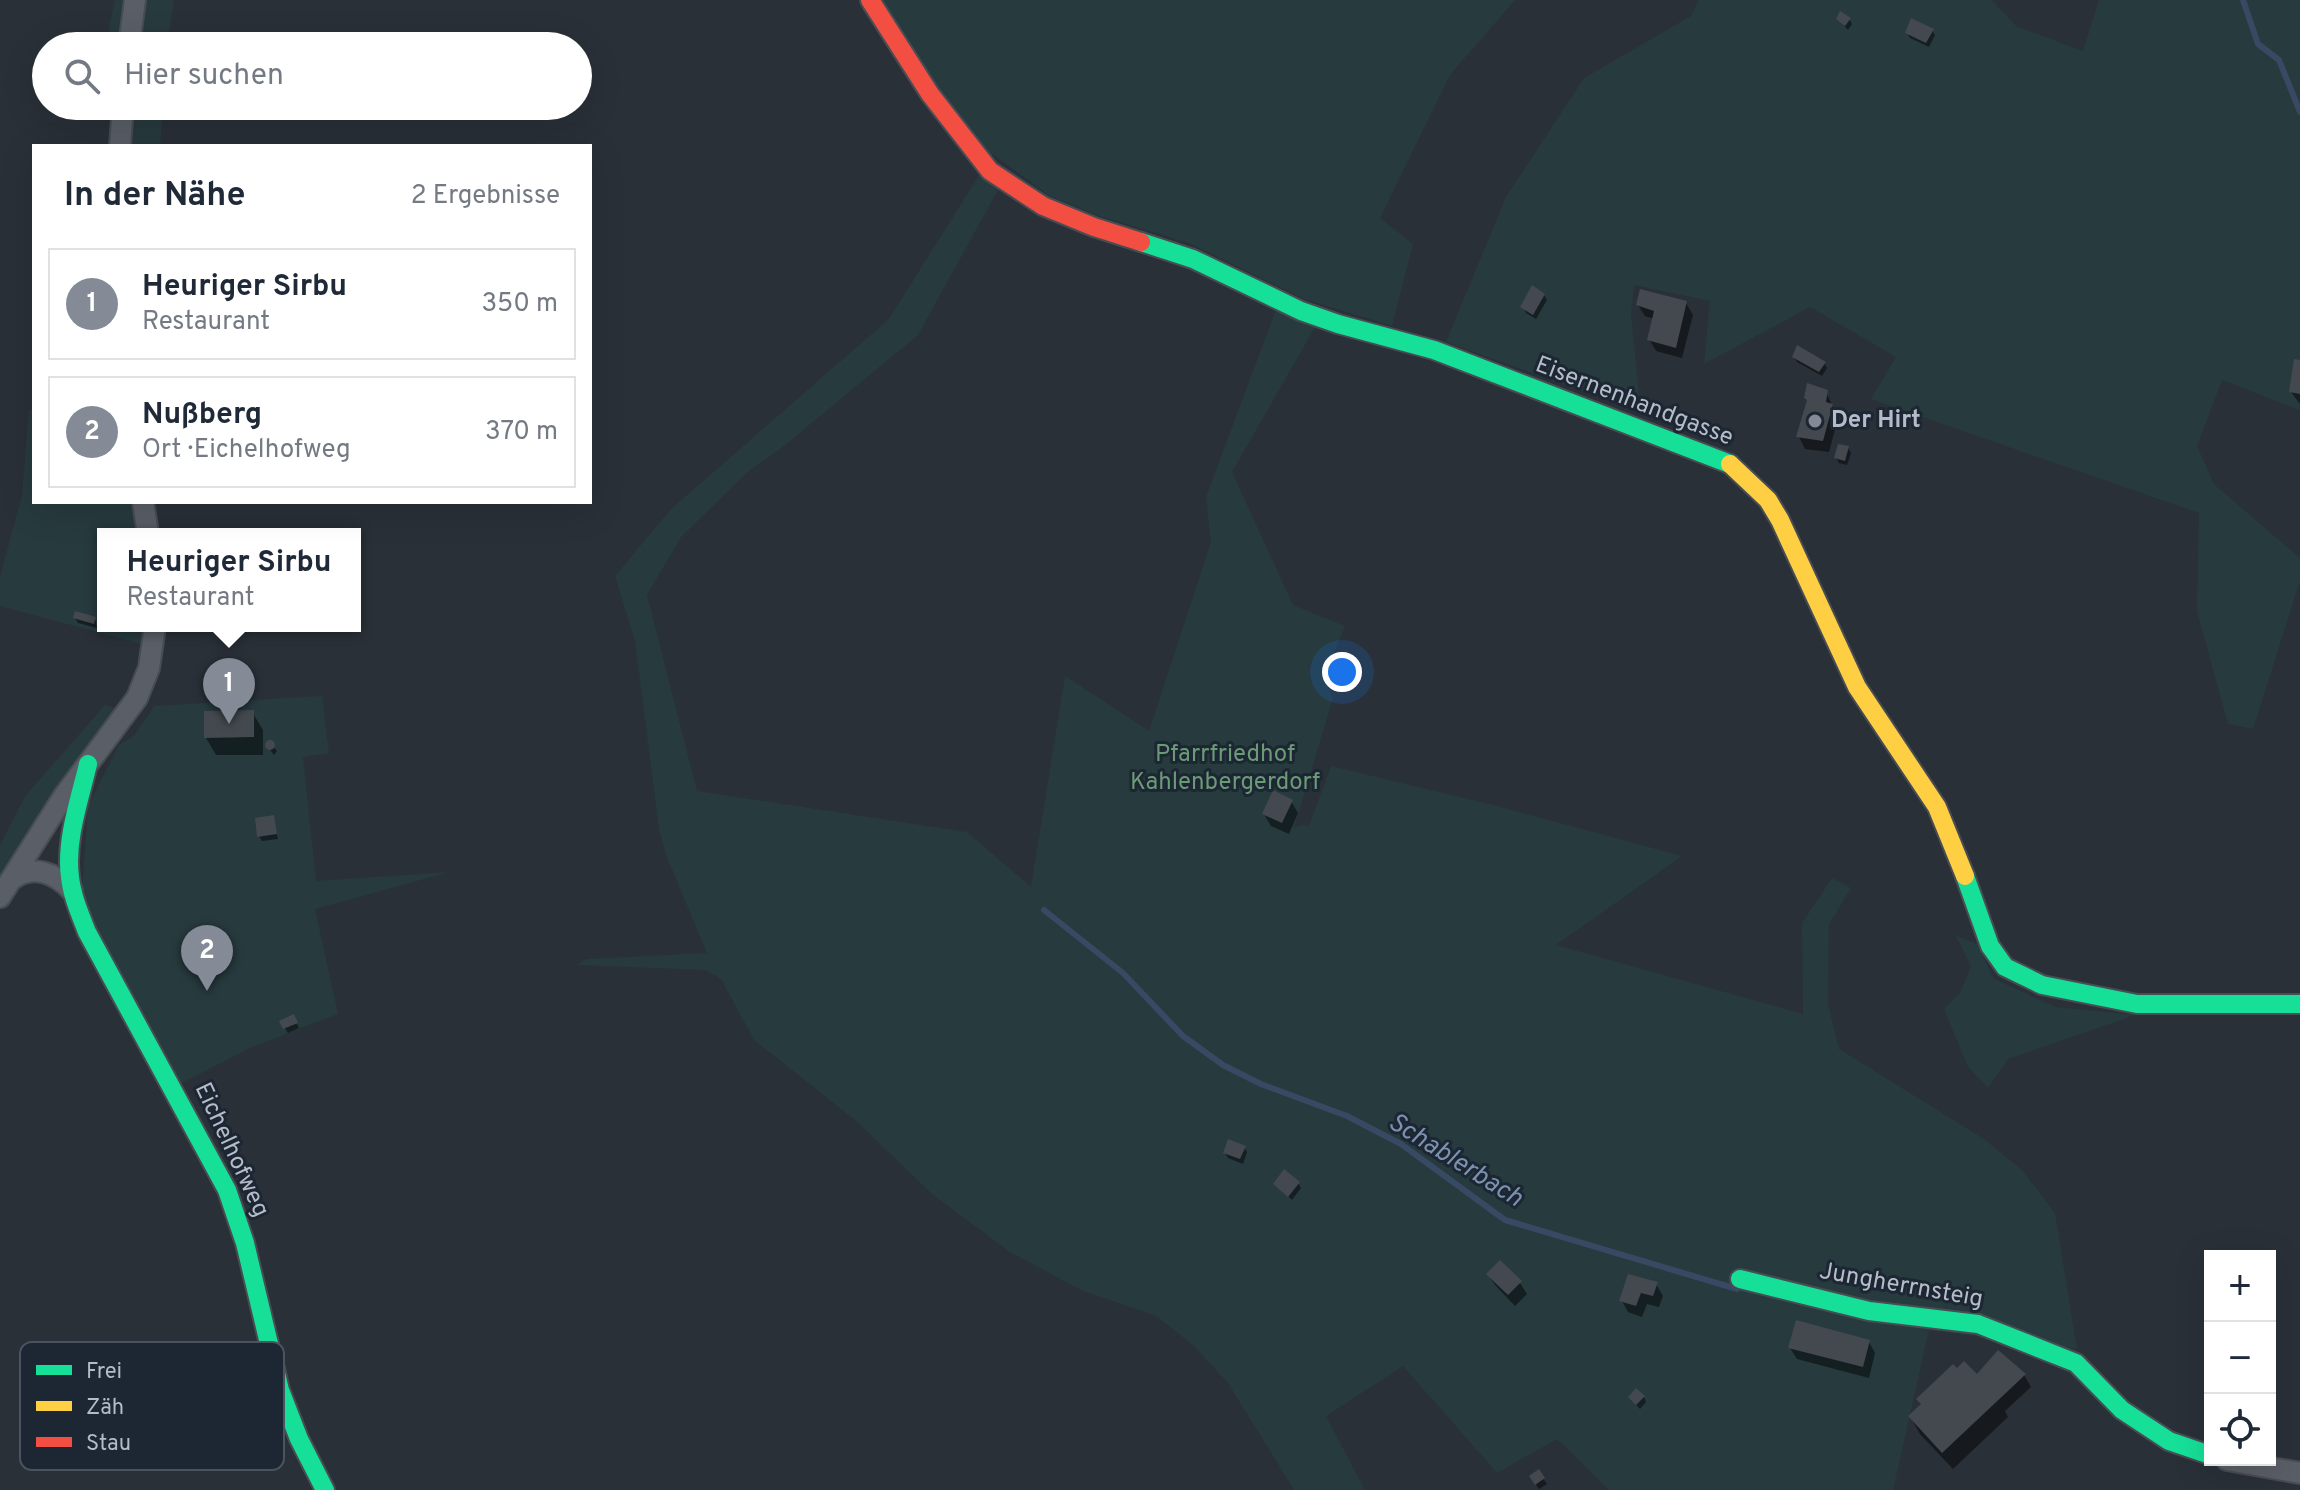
<!DOCTYPE html>
<html lang="de">
<head>
<meta charset="utf-8">
<style>
	:root { --surface:#fff; --page:#f6f6f7; --text:#1f2937; --muted:#747a83; --line:#e0e1e3; --accent:#848b96 }
	body { margin:0; font-family:Overpass,sans-serif; background:var(--page); color:var(--text) }
	.controls { position:absolute; right:24px; bottom:24px; display:grid; overflow:hidden; border-radius:0px; box-shadow:0 8px 32px #0002 }
	.controls button { width:72px; height:72px; display:grid; place-items:center; padding:0; border:0; border-bottom:2px solid var(--line); background:var(--surface); color:var(--text); font:40px sans-serif }
	.you { position:absolute; left:1342px; top:672px; width:28px; height:28px; margin:-20px; border:6px solid #fff; border-radius:50%; background:#1a73e8; box-shadow:0 0 0 12px #1a73e833 }
	.badge { display:grid; place-items:center; width:52px; height:52px; border-radius:50%; background:var(--accent); color:#fff; font-size:26px; font-weight:700 }
	.pin { position:absolute; translate:-50% -66px; filter:drop-shadow(0 2px 4px #0008) }
	.pin::after { content:''; position:absolute; top:42px; width:28px; height:24px; background:inherit; clip-path:polygon(0 0,100% 0,50% 100%) }
	.popup { position:absolute; left:97px; top:528px; width:264px; height:104px; box-sizing:border-box; display:grid; place-content:center; border-radius:0px; background:var(--surface); filter:drop-shadow(0 2px 6px #0005); font-size:26px; white-space:nowrap; color:var(--muted) }
	.popup b { font-size:30px; color:var(--text) }
	.popup::after { content:''; position:absolute; left:50%; top:100%; margin-left:-16px; border:16px solid transparent; border-top-color:var(--surface) }
	.list { margin:0; padding:0; list-style:none }
	h2 { display:flex; justify-content:space-between; align-items:center; height:104px; margin:0; padding:0 32px; font-size:34px }
	h2 small { font-size:26px; font-weight:400; color:var(--muted) }
	.list li { display:grid; grid-template-columns:52px 1fr auto; gap:24px; align-items:center; box-sizing:border-box; height:112px; margin:0 16px 16px; padding:0 16px; border:2px solid var(--line); border-radius:0px }
	.list b { display:block; font-size:30px; white-space:nowrap }
	.list p { margin:0; font-size:26px; white-space:nowrap; color:var(--muted) }
	.list em { font-size:26px; font-style:normal; color:var(--muted) }
	.icon { flex:none; width:44px; height:44px; fill:none; stroke:currentColor; stroke-width:2; stroke-linecap:round; stroke-linejoin:round }
	.map { position:relative; flex:none; width:2300px; height:1490px; overflow:hidden }
	.search { position:absolute; background:var(--surface); box-shadow:0 8px 32px #0002; left:32px; top:32px; width:560px; height:88px; display:flex; align-items:center; gap:20px; box-sizing:border-box; padding:0 28px; border-radius:44px; color:var(--muted); font-size:30px }
	.panel { position:absolute; background:var(--surface); box-shadow:0 8px 32px #0002; left:32px; top:144px; width:560px; height:360px; border-radius:0px }
	.map>svg:first-child { display:block }
	.green { fill:#273a3e }
	.shadow { fill:#0007 }
	.lines { fill:none; stroke-linecap:round; stroke-linejoin:round }
	.stream { stroke:#384963; stroke-width:6 }
	.building { fill:#444950 }
	.street-casing { stroke:#484c53; stroke-width:24 }
	.fast-casing { stroke:#484c53; stroke-width:22 }
	.slow-casing { stroke:#484c53; stroke-width:22 }
	.jam-casing { stroke:#484c53; stroke-width:22 }
	.street { stroke:#5a5e66; stroke-width:20 }
	.fast { stroke:#16e098; stroke-width:18 }
	.slow { stroke:#ffcf43; stroke-width:18 }
	.jam { stroke:#f24e42; stroke-width:18 }
	.poi-dot { fill:#848b96; stroke:#1d2633; stroke-width:3 }
	.labels { text-anchor:middle; dominant-baseline:central; stroke-width:6; stroke-linejoin:round; paint-order:stroke }
	.street-label { font-size:24px; fill:#b4bcc9; stroke:#1d2633 }
	.poi-label { font-size:24px; font-weight:bold; fill:#b4bcc9; stroke:#1d2633; text-anchor:start }
	.park-label { font-size:24px; fill:#6b9a76; stroke:#1d2633 }
	.water-label { font-size:26px; font-style:italic; fill:#7c92b1; stroke:#1d2633 }
	.key { fill:#1d2633; stroke:#4a5360; stroke-width:2 }
	.key-label { font-size:22px; fill:#b4bcc9 }
</style>
</head>
<body>
<div class="map">
<svg width="2300" height="1490" viewBox="0 0 2300 1490">
	<rect width="100%" height="100%" fill="#2a3038"/>
	<path class="green" d="M115,0h59l-7,46h-57l-1,-18z
		M862,0h653l-65,75 -70,143 33,26 -21,82 -88,-27 -115,-56 -90,-27 -51,-21 -56,-41 6,36 -80,145 -134,111 -34,24 -69,67 -34,58 50,196 270,41 64,55 34,-211 84,55 62,-189 -5,-45 71,-190 41,15 -86,150 61,133 52,21 -10,25 -8,34 6,13 -39,130 7,-3 8,1 22,-60 162,39 189,51 -126,89 247,69 -1,-91 30,-45 19,10 -22,36 -1,80 11,45 145,90 38,31 33,43 22,136 -148,-19 -36,160h-284l-52,-51 -60,34 -94,-107 -77,50 39,74h-71l-66,-107 -34,-37 -38,-30 -75,-26 -71,-38 -78,-58 -77,-74 -101,-80 -33,-61 -16,-9 -128,-5 9,-6 121,-6 -41,-98 -7,-26 -24,-188 -20,-65 55,-66 219,-191 91,-145z
		M1699,0h293l24,26 67,25 16,-51h201v410l-78,-30 -25,66 17,38 86,74v23l-47,148 -25,-5 -31,-113 2,-98 -328,-114 25,-42 -86,-50 -106,57 6,-63 -76,-16 -3,29 10,98 -195,-70 60,-145 78,-119 107,-62z
		M114,106h49l-3,40h-44z
		M29,410l5,1v91h100l6,32h-37v92h42l-3,18 -142,-38v-29l22,-82z
		M322,696l7,57 -26,4 13,124 134,-9 -135,37 23,105 -86,33 -72,37 -83,-146 -15,-47 6,-85 31,-61 16,-10 19,-29z
		M105,705l14,4 -61,78 -58,89v-31l26,-50z
		M1956,936l21,8 17,35 62,28 79,8 -127,44 -20,29 -20,-21 -24,-58 16,-16 11,-27z"/>
	<path class="shadow" d="M1838,19h11l3,5 -4,6z
		M1932,30l3,5 -6,12 -19,-9 -3,-5z
		M1544,295l3,5 -11,19 -10,-6 -3,-6z
		M1686,303l7,12 -11,43 -26,-7 -7,-12 5,-20 -9,-3 -7,-11z
		M1794,357l30,6 3,5 -5,8 -25,-14z
		M2300,362v42l-9,-12z
		M1826,392l12,26 -9,34 -24,-3 -6,-12 10,-36z
		M1848,448l3,5 -4,12 -8,-2 -3,-5z
		M75,618l20,1 2,9 -19,-5z
		M252,712l11,18v25h-47l-10,-17z
		M270,743l7,8 -3,4 -7,-9z
		M1291,801l7,12 -9,21 -18,-8 -7,-12z
		M273,817l5,22 -16,2 -3,-5z
		M293,1016l6,12 -11,5 -7,-11z
		M1244,1147l3,5 -4,12 -15,-6 -3,-5z
		M1298,1183l3,5 -9,12 -17,-16z
		M1488,1274l32,9 7,11 -12,12 -20,-21z
		M1656,1284l7,12 -4,11 -12,-3 -5,13 -14,-5 -6,-11z
		M1869,1342l6,11 -6,25 -72,-19 -7,-11z
		M2024,1375l7,12 -26,24 3,6 -55,52 -33,-35 -10,-18z
		M1630,1397h14l2,5 -6,7z
		M1538,1472l9,12 -8,5 -8,-12z"/>
	<g class="lines">
		<path class="stream" d="M2243,0l15,44 21,16 21,52
			M1044,910l79,63 60,63 40,29 38,19 86,32 54,28 104,76 232,69"/>
	</g>
	<path class="building" d="M1840,11l11,7 -6,8 -9,-7z
		M1911,18l23,11 -8,14 -21,-10z
		M1532,285l13,9 -12,21 -13,-8z
		M1640,289l47,12 -11,47 -29,-8 7,-29 -18,-6z
		M1797,345l29,17 -7,10 -27,-15z
		M2294,359l6,1v34l-11,-2z
		M1807,383l21,7 -2,12 7,2 -10,37 -27,-4 11,-37 -3,-2z
		M1838,444l11,2 -4,15 -11,-3z
		M75,611l21,6 -2,7 -21,-6z
		M254,710v27l-50,1v-27z
		M265 745a5 5 0 1 1 10 0a5 5 0 1 1-10 0Z
		M1273,790l20,10 -11,23 -20,-9z
		M274,815l3,19 -20,3 -2,-19z
		M294,1014l4,9 -15,6 -4,-8z
		M1228,1139l18,7 -6,13 -17,-6z
		M1284,1169l16,13 -12,15 -15,-13z
		M1500,1260l22,21 -14,14 -22,-21z
		M1628,1274l30,8 -5,14 -12,-3 -5,13 -17,-5z
		M1796,1320l74,20 -7,27 -75,-19z
		M1998,1350l28,24 -84,79 -34,-37 13,-12 -5,-5 37,-35 4,4 7,-7 13,13z
		M1636,1388l9,8 -9,9 -8,-8z
		M1539,1469l6,9 -10,7 -6,-9z"/>
	<g class="lines">
		<defs>
			<path id="street" d="M129,46l6,-46
				M120,146l3,-40
				M143,502l5,32
				M11,880c21,-17 45,-7 61,11
				M0,897l64,-101 73,-98 12,-30 6,-42
				M2227,1460l73,13"/>
			<path id="fast" d="M1141,242l52,17 108,52 37,13 96,26 296,114
				M88,764c-8,35 -23,76 -18,113 2,19 10,37 17,55l140,258 18,53 35,147 19,49 26,51
				M1965,876l25,70 15,21 37,18 95,19h163
				M1740,1279l129,32 109,13 98,39 46,47 47,31 41,14"/>
			<path id="slow" d="M1730,464l38,36 12,20 77,167 80,120 28,69"/>
			<path id="jam" d="M870,0l60,94 60,77 53,35 51,21 47,15"/>
		</defs>
		<use href="#street" class="street-casing"/>
		<use href="#fast" class="fast-casing"/>
		<use href="#slow" class="slow-casing"/>
		<use href="#jam" class="jam-casing"/>
		<use href="#street" class="street"/>
		<use href="#fast" class="fast"/>
		<use href="#slow" class="slow"/>
		<use href="#jam" class="jam"/>
	</g>
	<circle class="poi-dot" cx="1815" cy="421" r="8"/>
	<g class="labels">
		<g class="street-label">
			<text transform="translate(1634 402) rotate(21)">Eisernenhandgasse</text>
			<text transform="translate(231 1150) rotate(65)">Eichelhofweg</text>
			<text transform="translate(1901 1286) rotate(10)">Jungherrnsteig</text>
		</g>
		<g class="poi-label">
			<text x="1831" y="421">Der Hirt</text>
		</g>
		<g class="park-label">
			<text x="1225" y="755">Pfarrfriedhof<tspan x="1225" dy="28">Kahlenbergerdorf</tspan></text>
		</g>
		<g class="water-label">
			<text transform="translate(1455 1161) rotate(32)">Schablerbach</text>
		</g>
	</g>
	<rect x="20" y="1342" width="264" height="128" rx="12" class="key"/>
	<rect x="36" y="1365" width="36" height="10" fill="#16e098"/>
	<rect x="36" y="1401" width="36" height="10" fill="#ffcf43"/>
	<rect x="36" y="1437" width="36" height="10" fill="#f24e42"/>
	<g class="key-label">
		<text x="86" y="1378">Frei</text>
		<text x="86" y="1414">Zäh</text>
		<text x="86" y="1450">Stau</text>
	</g>
</svg>
<div class="controls">
<button>+</button>
<button>−</button>
<button><svg class="icon" aria-label="locate" viewBox="0 0 24 24"><circle cx="12" cy="12" r="6"/><path d="M12 2v4M12 18v4M2 12h4M18 12h4"/></svg></button>
</div>
<div class="you"></div>
<div class="pin badge" style="left:229px;top:724px">1</div>
<div class="popup"><b>Heuriger Sirbu</b>Restaurant</div>
<div class="pin badge" style="left:207px;top:991px">2</div>
<div class="search"><svg class="icon" aria-label="search" viewBox="0 0 24 24"><circle cx="10" cy="10" r="6"/><path d="M15 15l6 6"/></svg>Hier suchen</div>
<section class="panel">
<h2>In der Nähe<small>2 Ergebnisse</small></h2>
<ul class="list">
<li><span class="badge">1</span><div><b>Heuriger Sirbu</b><p>Restaurant</p></div><em>350 m</em></li>
<li><span class="badge">2</span><div><b>Nußberg</b><p>Ort · Eichelhofweg</p></div><em>370 m</em></li>
</ul>
</section>
</div>
</body>
</html>
